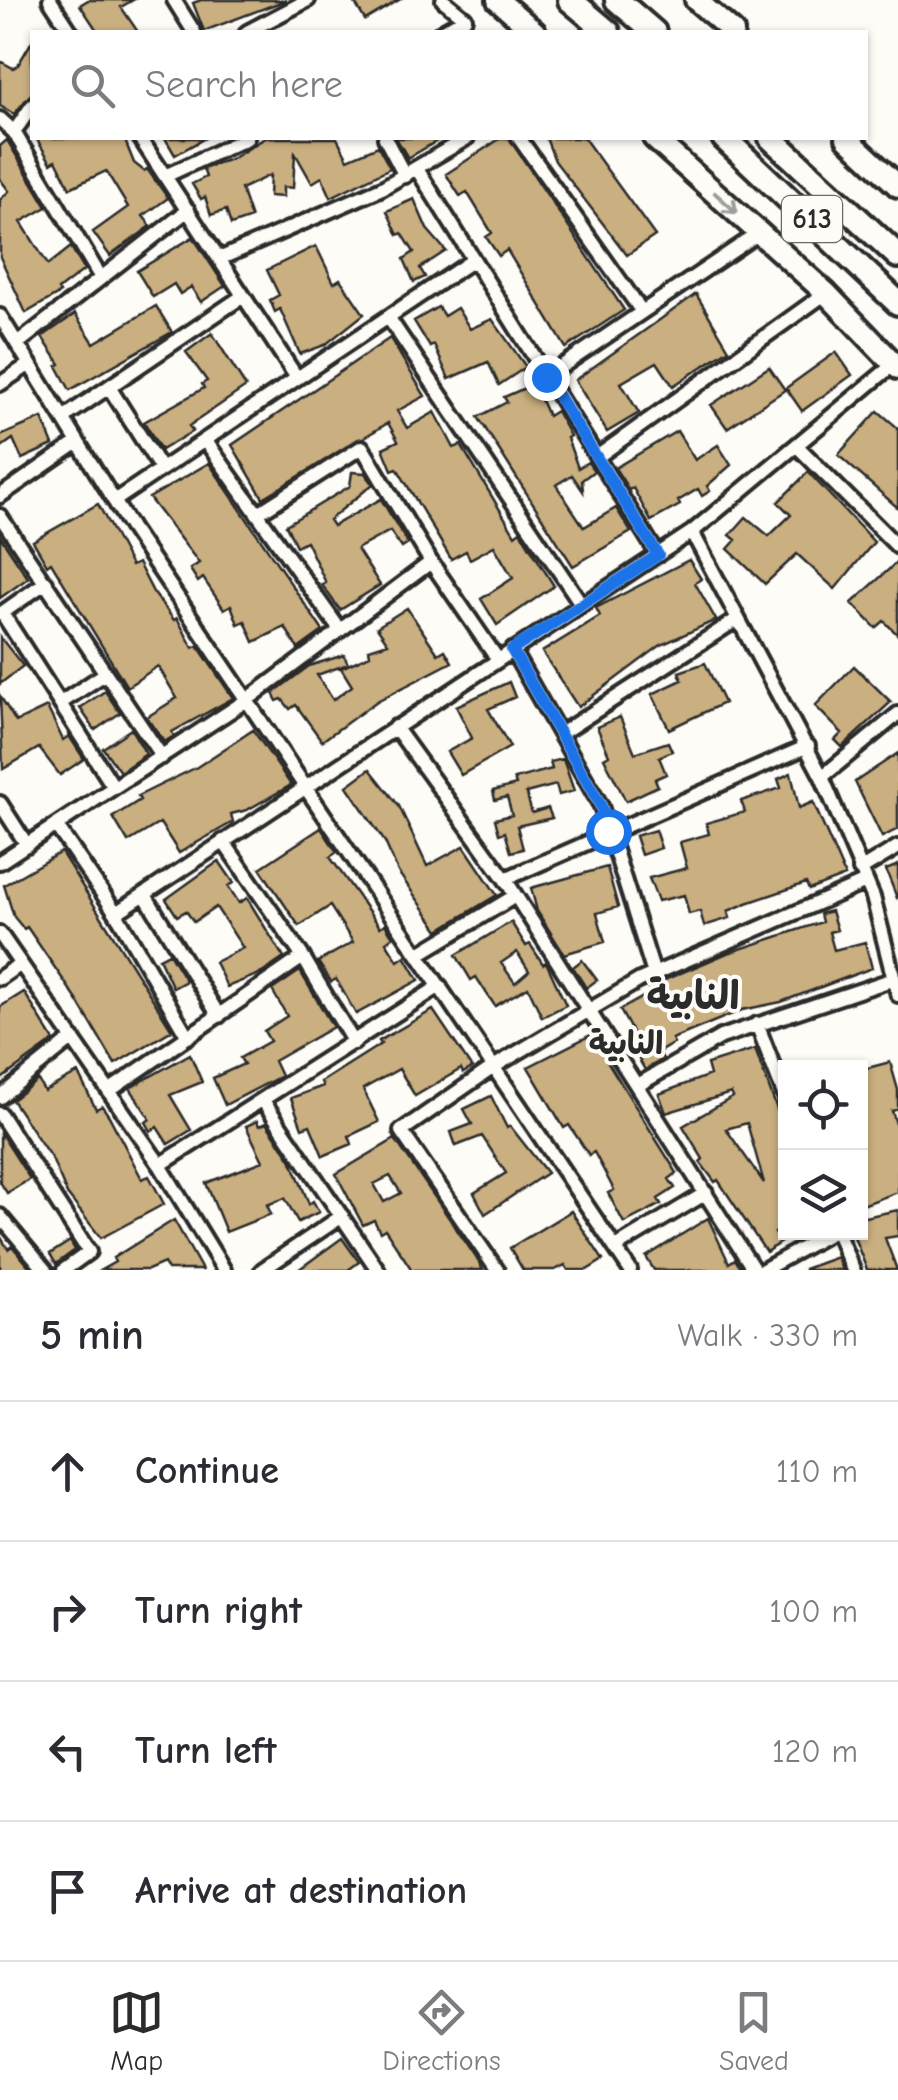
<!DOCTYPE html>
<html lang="en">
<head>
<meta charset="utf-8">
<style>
	:root { --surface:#fff; --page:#f2f2f3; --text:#2b2b33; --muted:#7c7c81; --line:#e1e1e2; --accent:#2b2b2b }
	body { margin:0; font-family:"Comic Neue","Playpen Sans Arabic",sans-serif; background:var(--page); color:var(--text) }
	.controls { position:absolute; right:30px; bottom:30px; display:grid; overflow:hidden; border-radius:0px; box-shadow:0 2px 8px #0004 }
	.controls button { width:90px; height:90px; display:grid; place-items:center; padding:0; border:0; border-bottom:2px solid var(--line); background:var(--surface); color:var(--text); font:50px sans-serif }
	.stop { position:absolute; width:30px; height:30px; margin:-22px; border:8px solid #1a73e8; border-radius:50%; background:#fff }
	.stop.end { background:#1a73e8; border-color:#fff; box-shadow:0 2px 10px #0008 }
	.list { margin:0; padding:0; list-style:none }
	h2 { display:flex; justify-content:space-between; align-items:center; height:130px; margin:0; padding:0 40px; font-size:42px }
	h2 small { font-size:32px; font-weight:400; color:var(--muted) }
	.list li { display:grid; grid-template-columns:65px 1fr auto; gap:30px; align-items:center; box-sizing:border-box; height:140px; padding:0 40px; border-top:2px solid var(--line) }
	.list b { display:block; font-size:38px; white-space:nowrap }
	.list em { font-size:32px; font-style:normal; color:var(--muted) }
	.icon { flex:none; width:55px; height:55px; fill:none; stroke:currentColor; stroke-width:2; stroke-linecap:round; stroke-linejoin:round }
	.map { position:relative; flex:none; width:898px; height:1270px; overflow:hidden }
	.search { position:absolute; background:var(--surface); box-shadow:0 2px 8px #0004; left:30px; right:30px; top:30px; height:110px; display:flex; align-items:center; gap:25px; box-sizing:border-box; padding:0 35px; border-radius:0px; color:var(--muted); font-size:38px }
	.sheet { height:690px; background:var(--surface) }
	nav { display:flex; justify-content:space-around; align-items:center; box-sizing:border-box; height:140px; border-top:2px solid var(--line); background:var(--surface); font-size:28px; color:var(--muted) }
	nav a { display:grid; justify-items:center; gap:5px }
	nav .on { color:var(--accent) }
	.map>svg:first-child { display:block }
	.building { fill:#caaf80; stroke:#2b2b2b; stroke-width:2.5; fill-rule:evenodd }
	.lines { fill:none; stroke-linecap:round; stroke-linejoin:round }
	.minor-casing { stroke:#2b2b2b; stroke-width:20 }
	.primary-casing { stroke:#2b2b2b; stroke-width:28 }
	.motorway-casing { stroke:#2b2b2b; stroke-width:30 }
	.minor { stroke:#fdfcf7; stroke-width:12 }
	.primary { stroke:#fdfcf7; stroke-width:20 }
	.motorway { stroke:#fdfcf7; stroke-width:22 }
	.oneway { stroke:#9e9e9b }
	.route { stroke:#1a73e8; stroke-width:12 }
	.labels { text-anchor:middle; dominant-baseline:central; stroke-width:8; stroke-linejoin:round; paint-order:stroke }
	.shield { fill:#fdfcf7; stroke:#6a6a68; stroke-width:2.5 }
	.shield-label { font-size:28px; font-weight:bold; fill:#2b2b2b }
	.neighbourhood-label { font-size:32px; font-weight:bold; fill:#2b2b2b; stroke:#fdfcf7 }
	.district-label { font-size:40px; font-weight:bold; fill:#2b2b2b; stroke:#fdfcf7 }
</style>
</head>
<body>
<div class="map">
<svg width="898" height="1270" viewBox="0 0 898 1270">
	<rect width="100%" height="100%" fill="#fdfcf7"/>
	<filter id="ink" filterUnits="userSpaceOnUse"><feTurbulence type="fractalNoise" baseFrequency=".01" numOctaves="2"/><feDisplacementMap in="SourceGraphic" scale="20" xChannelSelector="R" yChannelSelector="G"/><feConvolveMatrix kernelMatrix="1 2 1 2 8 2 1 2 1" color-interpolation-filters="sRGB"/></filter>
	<g filter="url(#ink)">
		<path class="building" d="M88,0h45l-12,7 17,25h-40l-18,-27z
			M201,0h85l-82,31 -11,-28z
			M353,0h46l-34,20z
			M32,41v52l-18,21 -14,-8v-45l13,7 5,-3z
			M36,138h88l10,25 10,8 3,-2 21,29 -25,18 8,10 -41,30 -17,-24 35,-25 -22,-36 -36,17 -14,-28 -5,3z
			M165,138h40l-30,17z
			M265,138h72l11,21 30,-13 12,22 -59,29 -9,-20 -10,6 -17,-30 -2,35 -10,-1v10l-14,-1 1,-21 -29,14 10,29 -20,7 -5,-15 -15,5 -6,-18 -4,2 -9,-15 14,-7 -3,-8 30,-11z
			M396,138h46l-34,20z
			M501,138h8l115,172 -58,38 -59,-98 -8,6 -13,-19 6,-4 -25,-41 -7,4 -14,-22z
			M546,138h38l71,98 -28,19 -72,-94z
			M7,140l40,67 -26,15 27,43 23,-18 13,23 -26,20 2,3 -34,20 -26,-56v-57l9,-9 -9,-12v-33z
			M414,199l13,30 19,22 -26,17 5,9 -11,5 -10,-23 10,-7 -12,-19 -4,2 -11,-24z
			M193,237l32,49 -24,16 -10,-15 -11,7 -6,-10 -21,13 -16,-26z
			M316,246l18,37 6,-4 24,35 -39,31 -25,9 -20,-45 -5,3 -5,-12 9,-5 -12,-25z
			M696,294l33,55 -56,37 -16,-24 -36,21 18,30 -32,19 -32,-52z
			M156,306l16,26 -102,58 -13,-24 3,-2 -18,-27 33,-23 19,29z
			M438,307l6,9 13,-8 13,21 22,-10 34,48 -27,18 -11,-23 -39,17 -15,-34 -4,2 -16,-26z
			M212,333l34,54 -57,39 4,5 -32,19 -17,-28 60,-34 -2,-4 5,-3 -21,-29z
			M390,338l35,58 -28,15 10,17 28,-16 19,36 7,-3 54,90 5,-4 34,55 -57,39 -16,-26 32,-21 -19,-32 -24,13 -4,-8 -15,8 -54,-91 -5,2 -9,-22 15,-7 -10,-18 -125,75 -31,-53z
			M836,352l16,23 -50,36 -16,-23z
			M769,367l16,23 -58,38 -16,-23z
			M534,384l14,32 8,-5 14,25 -3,2 11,30 10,-6 6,9 -12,9 1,11 -11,-16 -16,10 28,42 32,-19 15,24 -58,34 -95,-149 29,-15 -3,-5z
			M878,411l20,17v80l-60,-53z
			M42,418l11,27 -31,14 -9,-20 -13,9v-12z
			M677,431l18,29 23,-15 13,20 -24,21 3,5 -8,5 -4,-7 -20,12 2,4 -29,16 -18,-33 -4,2 -14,-22z
			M209,463l114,168 -25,18 -13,-22 -31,15 -9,-21 -7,3 -7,-19 -7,4 -21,-31 -5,4 -8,-13 9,-6 -50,-65z
			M352,472l13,1 8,11 -44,36 4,6 48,-27 27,45 -6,4 -12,-17 -33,18 23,36 -40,25 -18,-25 4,-2 -20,-42 -10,5 -10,-21 64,-39z
			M808,472l66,70 -39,47 -38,-35 -32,30 -37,-35 8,-9 -6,-5 16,-18 23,19 22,-21 -13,-13z
			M98,504l33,62 7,-3 15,29 21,28 3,-2 16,30 5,-2 35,52 -61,34 2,4 -10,6 -17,-25 30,-19 -19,-32 -31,21 -76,-125 -4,3 -14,-24z
			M0,536l28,42 -28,20z
			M689,560l12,19 -6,4 21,37 -55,25 -83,62 -36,-55 58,-36 -4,-8z
			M898,561v74l-14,-14 -8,7 -24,-25z
			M407,608l31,46 7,-4 7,12 -75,39 -55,40 -26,-36 -6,4 -8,-10 -5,2 -4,-8 36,-27 35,-11 4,9 -31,11 16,25 19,-14 -11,-18 29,-13 -1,-6 19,-6 -11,-16z
			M0,637l23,29 -23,18z
			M705,663l19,40 -55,26 -17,-35 30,-14 -3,-8z
			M854,666l37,36 -49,45 -7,-7 7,-7 -27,-27z
			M509,682l6,15 -27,12 22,38 -49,28 -14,-23 25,-14 -16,-32z
			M105,691l15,22 -25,17 -15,-22z
			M0,696l16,26 31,-15 16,33 6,-4 15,23 -24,16 -21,-27 -36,21z
			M620,717l15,36 33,-11 4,9 -13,6 7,17 -11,5 3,7 -32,15 -22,-43 5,-3 -12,-28z
			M131,729l15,25 -26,18 -17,-24z
			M253,730l38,55 -44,25 -16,4 2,8 -54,31 -19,-30 -32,19 -15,-25 27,-17 -2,-4 59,-29z
			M898,753v76l-16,8 -27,-55z
			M563,759l11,32 -15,4 -3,-10 -30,8 6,20 16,-5 4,10 -35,8 6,23 -12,3 -6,-20 -6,2 -4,-15 17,-4 -5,-18 -12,3 -2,-9 23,-6 -2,-6 38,-10 -2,-7z
			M370,769l29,37 28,60 37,-20 33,49 -58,35 -41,-58 -13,-30 -38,-56z
			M791,773l8,35 14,-6 32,74 -36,14 -3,-7 -59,20 -19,8 2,7 -26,8 -4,-15 -11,3 -5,-19 -26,6 -9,-23 38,-10 -7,-26 29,-8 -3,-11 39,-11 -4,-11 40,-13 -3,-9z
			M321,828l16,24 -7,5 50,70 5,-3 8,13 -7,5 12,19 7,-5 14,24 -63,34 -20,-35 -5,3 -13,-20 35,-20 -23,-36 -31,20 -39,-58z
			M655,830l6,18 -20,7 -6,-19z
			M61,852l111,178 -57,34 -38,-64 -50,-73 -3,2 -10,-12 -10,-32z
			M219,861l15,22 -6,3 11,17 8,-5 37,60 -22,15 -35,14 -12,-25 28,-14 -27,-41 -22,15 -8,-11 -9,5 -11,-17z
			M898,865v32l-1,1 -11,-28z
			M607,867l11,40 -21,6 8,29 -41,12 -27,-43 -6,-23z
			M831,911l6,19 -8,2 5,18 31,-8 7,26 -91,34 -39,8 -70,29 2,4 -15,9 4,7 -18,11 -16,-28 7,-3 -16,-29 30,-17 -2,-6 77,-33 97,-32 -2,-8z
			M511,922l15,24 4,-2 13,20 3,-2 20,43 -24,12 -14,-30 -33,19 -19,-29 -5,3 -15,-25zM517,952l12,19 -14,12 -14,-20z
			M169,953l17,28 -13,7 -14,-30z
			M582,960l15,20 -11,8 -13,-21z
			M300,971l33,56 -59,34 7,15 -56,29 -12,-27 31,-14 -4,-6 30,-17 -6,-10 23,-15 -15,-26z
			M24,992l30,49 -54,39v-73z
			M433,1010l39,58 -9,5 -2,-4 -46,27 -16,-27 -36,20 16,33 -30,14 3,8 -29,12 -13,-31 -8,3 -11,-30 32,-12 -2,-4 60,-38 -2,-3z
			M591,1035l86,138 -8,6 6,9 -17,11 3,5 -37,19 -16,-30 6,-3 -20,-38 -5,3 -20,-30 -5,3 -36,-61z
			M755,1049l31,85v93l-11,6 6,9 -15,10 -48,-72 -3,2 -15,-20 3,-3 -20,-33 50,-29 -2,-4 -65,20 -7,-19 51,-19 -3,-11zM747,1123l17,60 -38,-54z
			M190,1054l12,28 -32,13 21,35 -23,14 -11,-17 -6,4 -5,-9 4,-3 -20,-31z
			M890,1062l8,28v19l-6,2 6,19v62l-38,14v-136z
			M78,1073l18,36 6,-3 7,10 33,63 7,-3 15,28 -63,34 -34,-44 -15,-35 -40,-59 26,-20 6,11z
			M491,1096l16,32 3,-2 37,47 -62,41 -11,-21 32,-20 -24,-37 -26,10 -5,-14 21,-8 -8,-15z
			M257,1121l2,5 7,-3 25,36 18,45 4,-3 6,11 -21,10 -13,-24 -18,7 4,9 -45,18 -20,-49 57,-22 -17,-35z
			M0,1132l30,47 -23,14 -7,-11z
			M395,1139l82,120 6,11h-71l-27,-41 -5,3 -6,-12 -11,5 -27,-51zM390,1176l11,17 -17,9 -10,-18z
			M898,1210v26l-13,2 12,32h-30l-15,-38h8v-14z
			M571,1211l32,49 -16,10h-19l-3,-5 -10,5h-32l-13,-22z
			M708,1218l21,45 6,-4 7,11h-88l-8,-13z
			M174,1220l28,50h-34l-4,-7 -16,7h-47l14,-8 -2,-4z
			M0,1236l8,13 4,-3 20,24h-32z
			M342,1238l17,24 -11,8h-50z
			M70,1241l5,9 -19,14 -6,-10z
			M837,1257l5,13h-38v-1z"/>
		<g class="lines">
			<defs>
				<path id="minor" d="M50,0l21,32
					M174,0l20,32
					M247,32l61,-32
					M441,32l24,-14 -22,-18
					M0,119l14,13 87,146
					M14,132l18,-26
					M140,138l157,240
					M385,138l20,38
					M519,138l121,171
					M417,169l241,386
					M165,176l82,-38
					M219,259l163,-71 85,-50
					M0,316l131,212 499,742
					M388,317l194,288
					M17,344l171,-134
					M546,377l213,-144
					M0,384l30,-20
					M109,387l52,82
					M63,418l180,-122
					M205,440l135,190
					M797,446l101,101
					M597,457l229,-164
					M0,496l78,-54
					M114,501l359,-241
					M260,512l102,-65 69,115 67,98
					M0,516l162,241
					M692,532l130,245 51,120 25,98
					M46,582l-44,31 111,173
					M512,650l89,156 53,168
					M62,702l41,-27
					M395,727l110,152 249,391
					M560,734l176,-114
					M822,777l76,-63
					M0,803l27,42
					M57,827l59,86 72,124
					M223,841l80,116 51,86
					M0,862l247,-162 184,-138
					M860,870l38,-23
					M505,879l303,-133
					M145,895l74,121
					M116,913l576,-381 202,-168
					M0,934l160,231 64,105
					M419,954l96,-58
					M0,978l20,-14
					M757,1024l29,75
					M638,1085l83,-48 173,-58
					M109,1091l194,-134
					M0,1097l73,-59
					M264,1102l114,168
					M0,1114l89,138 -25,18
					M160,1165l280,-179
					M0,1216l45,54
					M837,1232l16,38
					M616,1247l90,-54
					M262,1270l80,-54
					M497,1270l-96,-139 94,-65 145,-86 226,-98
					M763,1270l69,-38"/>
				<path id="primary" d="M498,0l37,32
					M696,0l37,32
					M654,138l172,155 72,75
					M847,138l51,48"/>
				<path id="motorway" d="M570,0l38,32
					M617,0l37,32
					M724,138l174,165
					M771,138l127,118"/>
			</defs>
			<use href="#minor" class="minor-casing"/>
			<use href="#primary" class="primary-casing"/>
			<use href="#motorway" class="motorway-casing"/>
			<use href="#minor" class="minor"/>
			<use href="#primary" class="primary"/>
			<use href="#motorway" class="motorway"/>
		</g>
		<defs><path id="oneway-shaft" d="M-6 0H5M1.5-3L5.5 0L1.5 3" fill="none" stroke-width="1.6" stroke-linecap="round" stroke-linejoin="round" transform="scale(2.5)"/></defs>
		<use class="oneway" href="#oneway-shaft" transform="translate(726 203) rotate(42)"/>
	</g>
	<g class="lines" filter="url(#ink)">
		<path class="route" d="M546,377l112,178 -146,95 89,156 7,25"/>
	</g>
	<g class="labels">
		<rect class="shield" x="782" y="196" width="60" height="46" rx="8"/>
		<g class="shield-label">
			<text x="812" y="219">613</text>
		</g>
		<g class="neighbourhood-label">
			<text x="626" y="1043">النابية</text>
		</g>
		<g class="district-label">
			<text x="693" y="996">النابية</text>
		</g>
	</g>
</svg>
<div class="controls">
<button><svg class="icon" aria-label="locate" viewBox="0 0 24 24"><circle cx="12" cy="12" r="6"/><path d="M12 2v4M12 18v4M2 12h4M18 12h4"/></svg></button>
<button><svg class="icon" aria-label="layers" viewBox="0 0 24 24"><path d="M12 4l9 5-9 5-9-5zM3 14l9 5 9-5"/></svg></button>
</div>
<div class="stop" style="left:608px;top:831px"></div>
<div class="stop end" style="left:546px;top:377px"></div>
<div class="search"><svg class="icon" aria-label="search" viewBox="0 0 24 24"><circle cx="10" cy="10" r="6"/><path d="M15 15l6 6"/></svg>Search here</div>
</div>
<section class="sheet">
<h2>5 min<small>Walk · 330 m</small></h2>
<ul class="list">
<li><svg class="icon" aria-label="ahead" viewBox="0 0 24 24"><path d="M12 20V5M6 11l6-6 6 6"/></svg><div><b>Continue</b></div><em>110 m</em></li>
<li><svg class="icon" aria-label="right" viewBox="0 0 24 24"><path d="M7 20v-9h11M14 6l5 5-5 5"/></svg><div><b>Turn right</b></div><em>100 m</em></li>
<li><svg class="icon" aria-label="left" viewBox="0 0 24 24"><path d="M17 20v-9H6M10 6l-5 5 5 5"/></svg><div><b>Turn left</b></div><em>120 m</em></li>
<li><svg class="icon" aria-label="arrive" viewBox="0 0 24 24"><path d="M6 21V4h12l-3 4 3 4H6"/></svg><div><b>Arrive at destination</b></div></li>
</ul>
</section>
<nav>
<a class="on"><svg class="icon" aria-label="map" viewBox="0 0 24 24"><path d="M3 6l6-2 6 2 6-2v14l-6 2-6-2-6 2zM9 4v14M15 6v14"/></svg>Map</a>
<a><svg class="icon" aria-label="directions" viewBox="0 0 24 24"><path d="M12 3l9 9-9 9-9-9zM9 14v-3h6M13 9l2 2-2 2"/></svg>Directions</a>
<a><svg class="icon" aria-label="saved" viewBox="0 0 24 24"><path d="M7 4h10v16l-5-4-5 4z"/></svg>Saved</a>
</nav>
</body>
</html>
